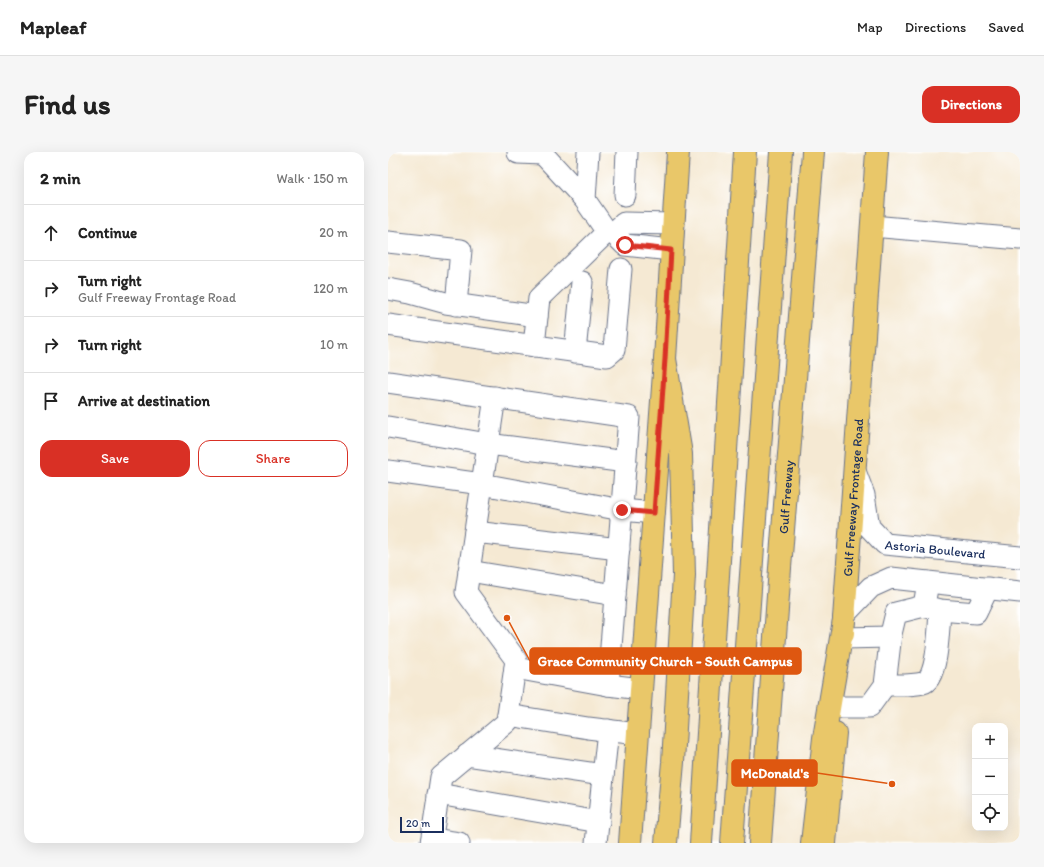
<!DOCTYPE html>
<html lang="en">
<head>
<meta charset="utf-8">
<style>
	:root { --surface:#fff; --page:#f6f6f6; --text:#222; --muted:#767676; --line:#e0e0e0; --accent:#d93025 }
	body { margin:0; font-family:Itim,sans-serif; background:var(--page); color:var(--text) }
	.controls { position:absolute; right:12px; bottom:12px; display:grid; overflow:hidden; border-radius:8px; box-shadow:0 4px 16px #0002 }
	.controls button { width:36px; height:36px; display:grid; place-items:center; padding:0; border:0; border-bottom:1px solid var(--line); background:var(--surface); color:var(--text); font:20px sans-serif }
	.scale { position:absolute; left:12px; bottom:10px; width:44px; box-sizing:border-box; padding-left:4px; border:2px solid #1b2f5e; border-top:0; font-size:11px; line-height:14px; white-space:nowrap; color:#1b2f5e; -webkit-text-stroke:3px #fff; paint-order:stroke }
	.stop { position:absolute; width:12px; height:12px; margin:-9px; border:3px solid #d93025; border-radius:50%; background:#fff }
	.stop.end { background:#d93025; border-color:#fff; box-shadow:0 1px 4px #0008 }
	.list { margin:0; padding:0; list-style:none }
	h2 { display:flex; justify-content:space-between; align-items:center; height:52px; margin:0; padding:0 16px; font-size:17px }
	h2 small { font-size:13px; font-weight:400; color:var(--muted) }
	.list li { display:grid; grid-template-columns:26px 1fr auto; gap:12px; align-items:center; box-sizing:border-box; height:56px; padding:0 16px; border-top:1px solid var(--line) }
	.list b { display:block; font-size:15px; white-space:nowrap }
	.list p { margin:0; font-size:13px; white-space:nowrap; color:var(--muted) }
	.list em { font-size:13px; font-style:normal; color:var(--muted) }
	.actions { display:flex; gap:8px; padding:12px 16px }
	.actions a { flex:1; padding:9px 0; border:1px solid var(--accent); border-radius:12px; text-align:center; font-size:14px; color:var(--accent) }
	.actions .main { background:var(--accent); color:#fff }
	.icon { flex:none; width:22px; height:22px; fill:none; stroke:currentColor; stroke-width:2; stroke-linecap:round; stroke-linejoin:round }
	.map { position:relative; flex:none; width:632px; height:691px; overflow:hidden; border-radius:12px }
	header { display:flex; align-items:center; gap:24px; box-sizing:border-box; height:56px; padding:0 20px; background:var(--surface); border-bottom:1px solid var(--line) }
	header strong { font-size:19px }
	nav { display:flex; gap:22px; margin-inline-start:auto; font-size:14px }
	.intro { display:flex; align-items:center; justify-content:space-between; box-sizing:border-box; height:96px; padding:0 24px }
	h1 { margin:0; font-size:28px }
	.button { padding:10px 18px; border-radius:12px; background:var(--accent); color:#fff; font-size:14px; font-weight:700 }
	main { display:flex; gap:24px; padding:0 24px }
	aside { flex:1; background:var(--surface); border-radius:12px; box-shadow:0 4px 16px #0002 }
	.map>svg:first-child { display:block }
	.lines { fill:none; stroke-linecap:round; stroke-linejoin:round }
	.minor-casing { stroke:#677087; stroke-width:23 }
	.major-casing { stroke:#677087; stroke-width:24 }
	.highway-casing { stroke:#677087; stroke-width:24 }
	.minor { stroke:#fff; stroke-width:21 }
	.major { stroke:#e9c769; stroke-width:22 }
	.highway { stroke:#e9c769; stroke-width:22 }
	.route { stroke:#d93025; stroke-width:5 }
	.labels { text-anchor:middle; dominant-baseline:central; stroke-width:3.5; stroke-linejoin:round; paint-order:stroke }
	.street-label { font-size:13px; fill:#1b2f5e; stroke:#fff }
	.leader { fill:none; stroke:#de5710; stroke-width:1.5 }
	.callout-dot { fill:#de5710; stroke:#fff; stroke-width:1.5 }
	.callout { fill:#de5710; stroke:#de5710; stroke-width:1.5 }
	.callout-label { font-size:14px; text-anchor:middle; font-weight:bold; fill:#fff }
</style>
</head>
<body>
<header>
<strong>Mapleaf</strong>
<nav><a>Map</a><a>Directions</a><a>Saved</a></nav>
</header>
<div class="intro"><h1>Find us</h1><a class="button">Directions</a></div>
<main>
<aside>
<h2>2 min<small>Walk · 150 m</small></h2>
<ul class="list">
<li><svg class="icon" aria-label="ahead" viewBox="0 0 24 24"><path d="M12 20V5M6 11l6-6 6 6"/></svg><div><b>Continue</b></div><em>20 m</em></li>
<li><svg class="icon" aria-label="right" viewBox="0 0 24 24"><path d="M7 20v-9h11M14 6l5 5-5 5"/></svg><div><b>Turn right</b><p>Gulf Freeway Frontage Road</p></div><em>120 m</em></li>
<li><svg class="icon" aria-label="right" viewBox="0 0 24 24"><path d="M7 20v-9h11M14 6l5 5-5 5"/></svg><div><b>Turn right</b></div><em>10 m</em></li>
<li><svg class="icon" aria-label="arrive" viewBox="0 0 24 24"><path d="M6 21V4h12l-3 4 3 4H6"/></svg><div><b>Arrive at destination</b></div></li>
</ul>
<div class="actions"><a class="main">Save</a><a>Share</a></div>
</aside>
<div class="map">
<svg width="632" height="691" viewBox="0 0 632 691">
	<rect width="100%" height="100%" fill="#fff"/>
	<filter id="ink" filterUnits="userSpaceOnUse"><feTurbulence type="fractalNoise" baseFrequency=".025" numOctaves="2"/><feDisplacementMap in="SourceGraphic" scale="8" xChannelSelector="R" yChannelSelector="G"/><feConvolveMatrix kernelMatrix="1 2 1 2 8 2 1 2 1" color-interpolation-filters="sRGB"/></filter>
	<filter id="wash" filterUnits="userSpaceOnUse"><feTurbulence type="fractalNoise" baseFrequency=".012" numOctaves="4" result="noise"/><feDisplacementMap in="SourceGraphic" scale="16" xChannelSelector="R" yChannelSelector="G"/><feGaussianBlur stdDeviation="0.9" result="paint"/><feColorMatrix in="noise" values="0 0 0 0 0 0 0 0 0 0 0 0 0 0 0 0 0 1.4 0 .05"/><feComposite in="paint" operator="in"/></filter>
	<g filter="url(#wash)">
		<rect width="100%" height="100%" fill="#f5e9d3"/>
	</g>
	<g filter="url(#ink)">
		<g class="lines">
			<defs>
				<g id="minor">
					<path d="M130,1l24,1"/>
					<path d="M237,43l2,-43"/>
					<path d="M197,48l3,-48"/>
					<path d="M484,74l148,13"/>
					<path d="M219,80l6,1 12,12 46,5"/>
					<path d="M225,81l11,-10 48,1"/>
					<path d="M0,90l73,8 -5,55"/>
					<path d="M0,137l22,4 36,10 91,13"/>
					<path d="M0,173l219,31 7,-6 7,-81"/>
					<path d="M146,194l5,-48 68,-66 -22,-32 -44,-48"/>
					<path d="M187,200l7,-70"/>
					<path d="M0,230l241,35 -21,268 -93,-17"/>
					<path d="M107,245l-13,87 140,26 32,3"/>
					<path d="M0,275l100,17 138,18"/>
					<path d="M0,319l94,13 -16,108 50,68 -9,62 -66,55 -10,66"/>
					<path id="s1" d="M467,319l9,24 5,32 16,17 135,13"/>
					<path d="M87,380l144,17"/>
					<path d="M81,419l146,24"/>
					<path d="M539,455l13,3 36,3 12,-25"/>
					<path d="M457,462l26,-27 20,-9 129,14"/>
					<path d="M455,486l47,-1"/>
					<path d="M220,533l33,4"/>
					<path d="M497,533c12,0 26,1 38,-2 15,-3 16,-58 17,-73"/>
					<path d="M449,555h32l16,-22 6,-51 5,-21 28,-7 4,-24"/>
					<path d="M120,563l80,13 50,6"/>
					<path d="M79,603l136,20"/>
					<path d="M50,642l161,28"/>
					<path d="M44,687l27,4"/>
					<path d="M208,691l12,-113"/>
				</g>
				<g id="major">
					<path id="s2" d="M455,481l34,-481"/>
					<path d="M242,691l35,-484 13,-207"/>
					<path d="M437,691l10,-110"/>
				</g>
				<g id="highway">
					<path d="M277,207l16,95 3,121 -11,187 -7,81"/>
					<path d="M313,691l44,-691"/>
					<path d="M344,691l49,-691"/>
					<path id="s3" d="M372,691l20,-275 33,-416"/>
					<path d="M424,691l12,-105 21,-124"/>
				</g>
			</defs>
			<use href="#minor" class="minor-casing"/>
			<use href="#major" class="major-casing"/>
			<use href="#highway" class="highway-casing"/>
			<use href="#minor" class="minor"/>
			<use href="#major" class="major"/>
			<use href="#highway" class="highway"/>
		</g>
	</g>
	<g class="lines" filter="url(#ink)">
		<path class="route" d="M234,358l32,3 11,-154 6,-109 -46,-5"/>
	</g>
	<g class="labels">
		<g class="street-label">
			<text stroke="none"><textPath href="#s3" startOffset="347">Gulf Freeway</textPath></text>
			<text stroke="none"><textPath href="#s2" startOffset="136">Gulf Freeway Frontage Road</textPath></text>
			<text stroke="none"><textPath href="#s1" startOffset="132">Astoria Boulevard</textPath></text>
		</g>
	</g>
	<path class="leader" d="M119 466L142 509M504 632L429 621"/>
	<g class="callout-dot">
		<circle cx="119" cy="466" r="4"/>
		<circle cx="504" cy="632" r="4"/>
	</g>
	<g class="callout">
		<rect x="142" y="496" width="271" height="26" rx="4"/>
		<rect x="344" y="608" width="85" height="26" rx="4"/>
	</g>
	<g class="callout-label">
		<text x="277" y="514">Grace Community Church - South Campus</text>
		<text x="387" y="626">McDonald's</text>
	</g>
</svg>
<div class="controls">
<button>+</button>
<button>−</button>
<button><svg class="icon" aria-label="locate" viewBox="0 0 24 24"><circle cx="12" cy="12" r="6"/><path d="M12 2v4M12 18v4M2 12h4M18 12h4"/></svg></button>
</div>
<div class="scale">20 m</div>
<div class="stop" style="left:237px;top:93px"></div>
<div class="stop end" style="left:234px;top:358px"></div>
</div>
</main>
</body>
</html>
